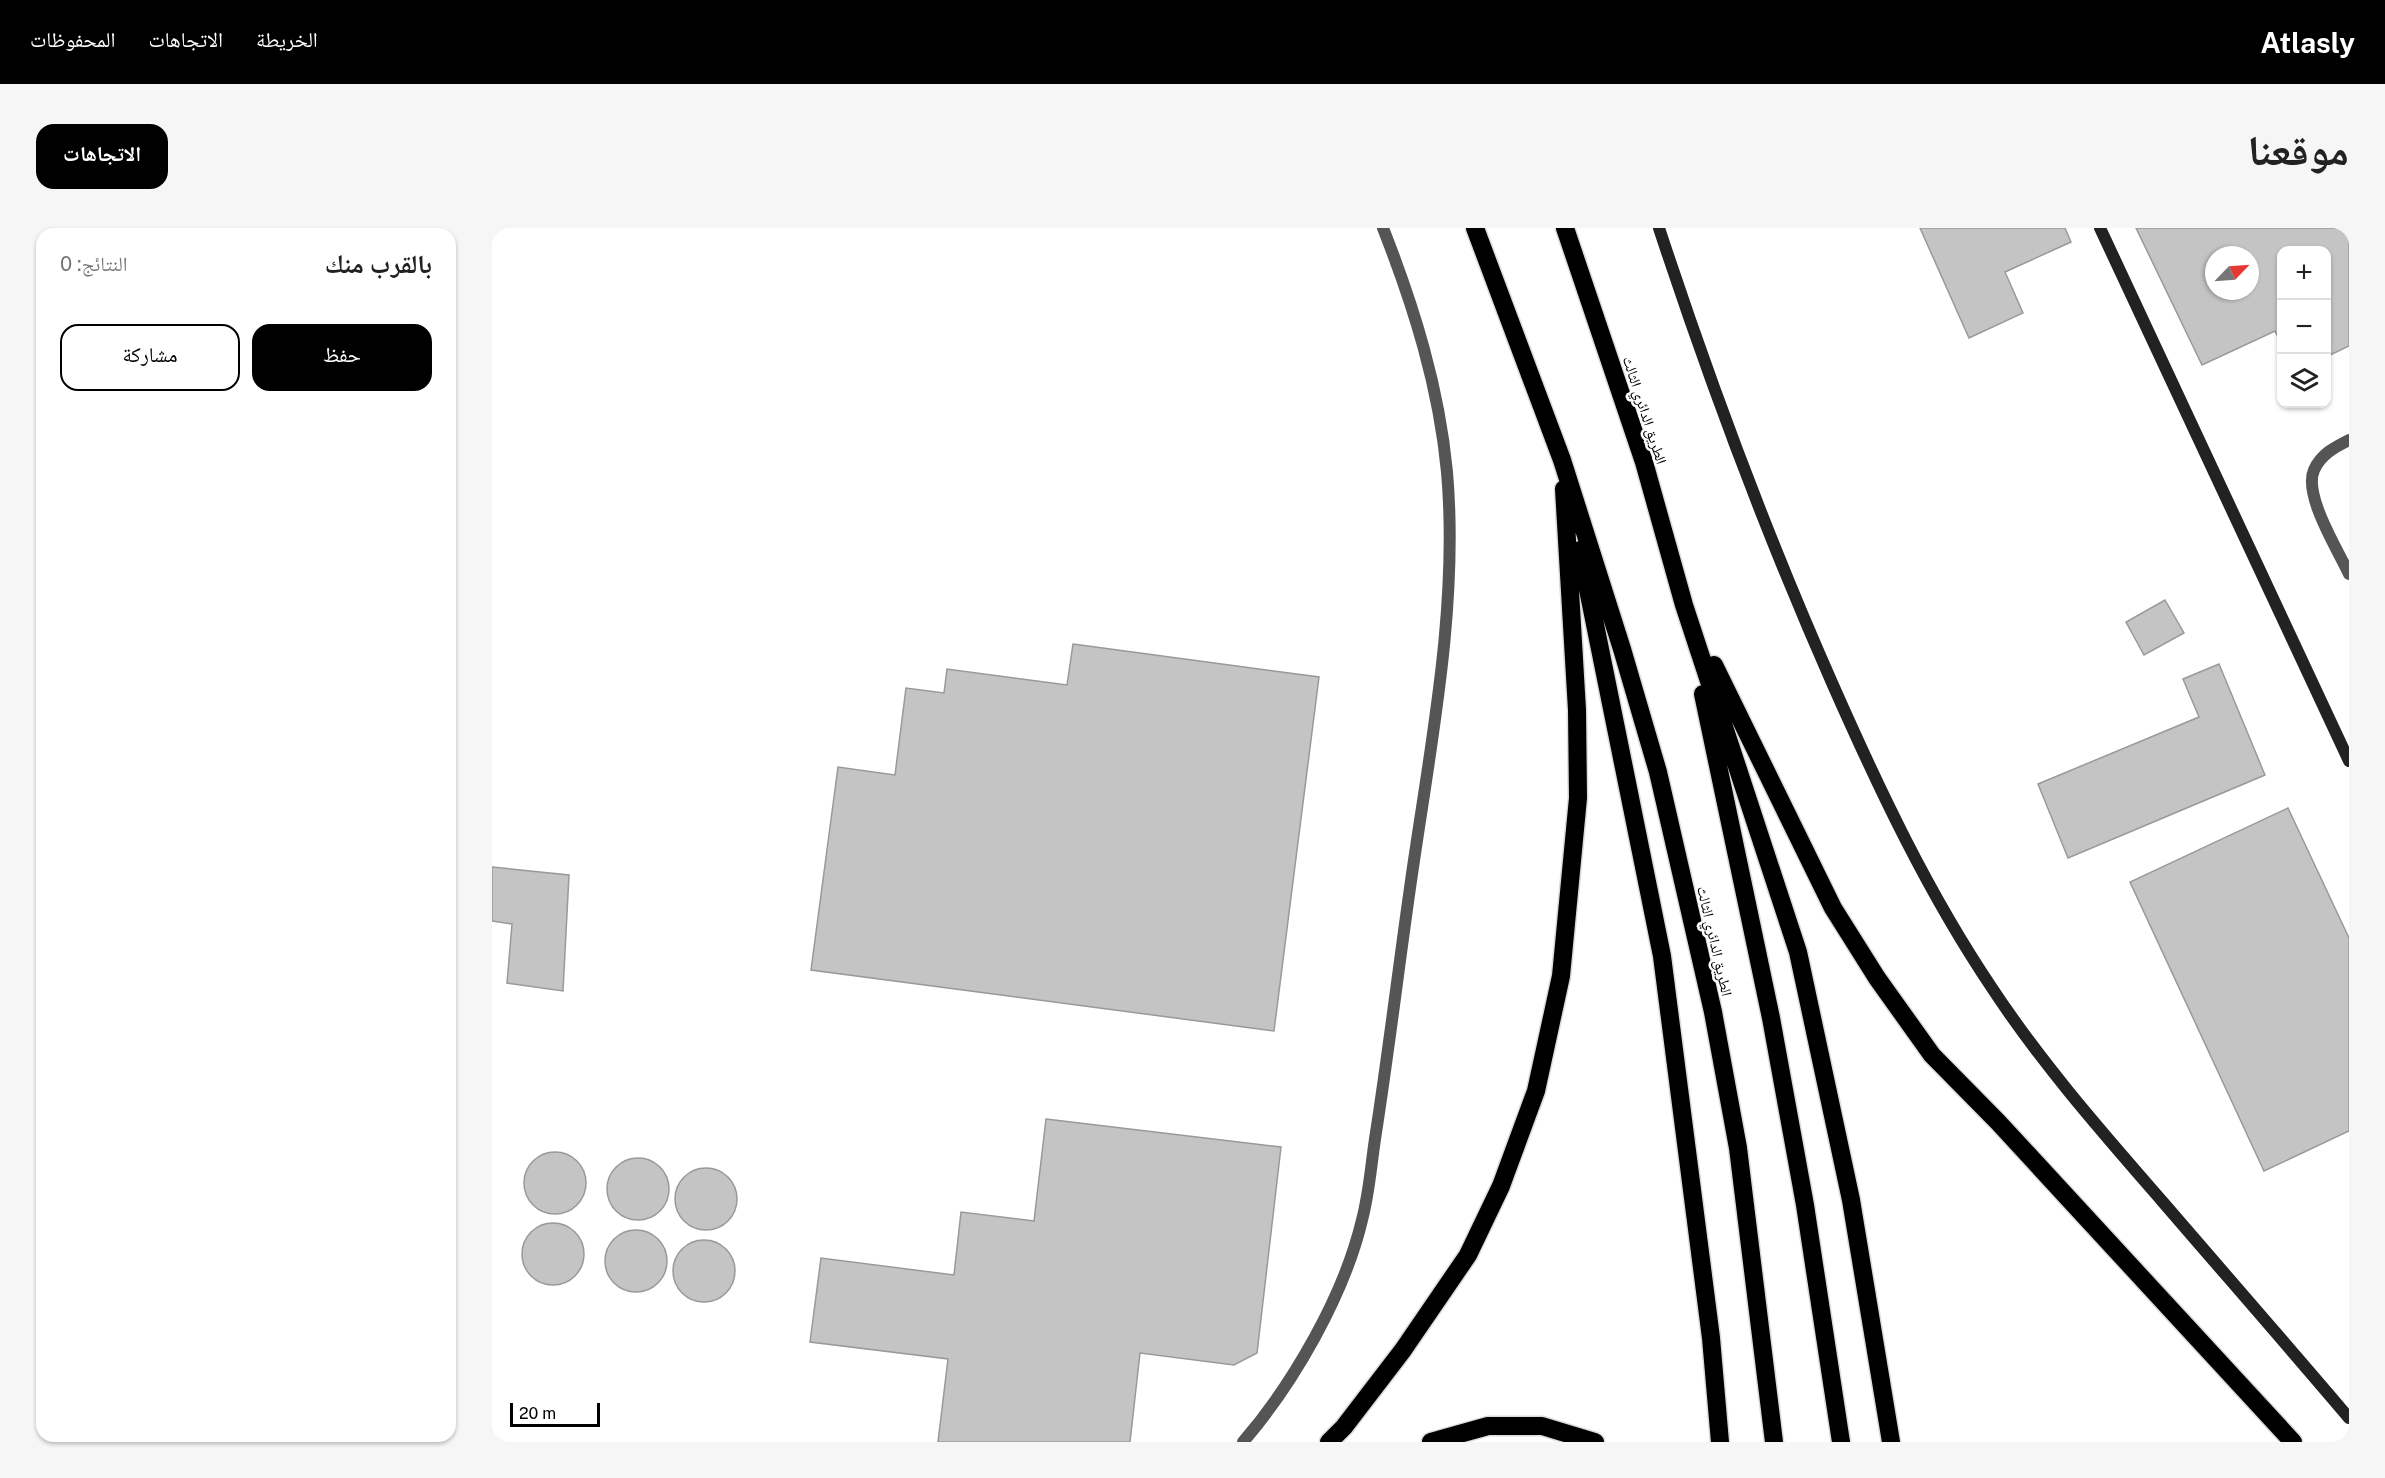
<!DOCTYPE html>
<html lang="ar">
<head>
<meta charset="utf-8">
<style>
	:root { --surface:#fff; --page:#f6f6f6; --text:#222; --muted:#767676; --line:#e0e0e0; --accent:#000 }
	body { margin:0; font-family:"Public Sans","Noto Naskh Arabic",sans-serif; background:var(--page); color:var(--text); direction:rtl }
	.controls { position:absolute; right:18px; top:18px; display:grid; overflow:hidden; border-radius:12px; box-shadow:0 2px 4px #0004 }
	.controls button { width:54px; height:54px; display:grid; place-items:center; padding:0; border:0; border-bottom:2px solid var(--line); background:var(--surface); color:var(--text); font:30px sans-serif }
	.compass { position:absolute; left:1713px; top:18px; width:54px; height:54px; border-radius:50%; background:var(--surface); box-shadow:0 2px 4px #0004; rotate:65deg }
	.scale { position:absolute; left:18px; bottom:15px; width:90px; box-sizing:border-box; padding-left:6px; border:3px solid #000; border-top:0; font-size:16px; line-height:21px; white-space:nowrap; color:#000; -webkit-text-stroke:4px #fff; paint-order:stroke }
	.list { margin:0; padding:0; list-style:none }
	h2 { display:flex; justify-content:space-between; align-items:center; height:78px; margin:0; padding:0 24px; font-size:26px }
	h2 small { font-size:20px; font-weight:400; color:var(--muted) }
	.actions { display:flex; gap:12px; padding:18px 24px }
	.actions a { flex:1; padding:14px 0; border:2px solid var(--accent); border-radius:18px; text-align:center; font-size:21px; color:var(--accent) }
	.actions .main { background:var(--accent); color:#fff }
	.icon { flex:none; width:33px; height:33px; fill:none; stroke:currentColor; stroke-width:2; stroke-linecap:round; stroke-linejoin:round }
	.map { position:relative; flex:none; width:1857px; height:1214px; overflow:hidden; direction:ltr; border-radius:18px }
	header { display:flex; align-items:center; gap:36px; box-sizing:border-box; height:84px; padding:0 30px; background:var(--accent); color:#fff }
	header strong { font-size:28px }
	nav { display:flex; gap:33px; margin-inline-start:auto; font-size:21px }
	.intro { display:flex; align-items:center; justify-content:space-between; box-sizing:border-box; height:144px; padding:0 36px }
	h1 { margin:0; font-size:42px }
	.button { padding:15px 27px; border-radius:18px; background:var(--accent); color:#fff; font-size:21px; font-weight:700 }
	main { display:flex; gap:36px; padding:0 36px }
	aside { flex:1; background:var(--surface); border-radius:18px; box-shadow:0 2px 4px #0004 }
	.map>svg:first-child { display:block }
	.building { fill:#c4c4c4; stroke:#999; stroke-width:1.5; fill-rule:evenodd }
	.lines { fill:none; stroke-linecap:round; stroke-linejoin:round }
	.highway-casing { stroke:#dbdbdb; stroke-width:21 }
	.lane { stroke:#555; stroke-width:12 }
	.street { stroke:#555; stroke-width:12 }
	.secondary { stroke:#222; stroke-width:12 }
	.highway { stroke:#000; stroke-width:18 }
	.labels { text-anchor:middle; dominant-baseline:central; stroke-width:5; stroke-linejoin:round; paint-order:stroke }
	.street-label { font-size:15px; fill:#000; stroke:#fff }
</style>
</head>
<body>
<header>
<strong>Atlasly</strong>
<nav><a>الخريطة</a><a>الاتجاهات</a><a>المحفوظات</a></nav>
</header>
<div class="intro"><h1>موقعنا</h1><a class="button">الاتجاهات</a></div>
<main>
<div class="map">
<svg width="1857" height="1214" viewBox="0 0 1857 1214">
	<rect width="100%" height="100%" fill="#fff"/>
	<path class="building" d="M1428,0h145l6,14 -66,30 18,41 -54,25z
		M1644,0h213v118l-23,11v-107h-44v95l-7,-14 -73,34zM1722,27h36v36h-36z
		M1673,372l19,33 -40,22 -18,-33z
		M581,416l246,33 -45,354 -463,-61 27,-203 57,8 11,-87 38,5 3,-24 120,16z
		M1727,436l46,111 -197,83 -30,-74 161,-67 -16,-38z
		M1796,580l61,130v193l-85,40 -134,-289z
		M0,639l77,8 -6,116 -56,-8 5,-59 -20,-3z
		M554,891l235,28 -24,206 -23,12 -94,-12 -10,89h-192l10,-83 -138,-17 11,-84 133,17 7,-63 73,9z
		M32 955a31 31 0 1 1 62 0a31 31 0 1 1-62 0Z
		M115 961a31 31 0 1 1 62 0a31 31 0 1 1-62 0Z
		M183 971a31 31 0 1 1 62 0a31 31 0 1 1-62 0Z
		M30 1026a31 31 0 1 1 62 0a31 31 0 1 1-62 0Z
		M113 1033a31 31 0 1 1 62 0a31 31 0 1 1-62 0Z
		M181 1043a31 31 0 1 1 62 0a31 31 0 1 1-62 0Z"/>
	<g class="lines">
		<defs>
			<path id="highway" d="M983,0l87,232 60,189 36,123 55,240 25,136 36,294
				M1073,0l79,234 40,143 114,347 53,248 40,242
				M1088,322l82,406 49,382 9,104
				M1222,437l119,243 44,70 55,77 66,67 295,320
				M1211,466l68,324 34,187 36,237
				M837,1214l15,-15 59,-77 65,-95 33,-69 35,-95 25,-115 17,-178 -1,-88 -13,-221
				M939,1214l57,-16h54l53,16"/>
		</defs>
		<use href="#highway" class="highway-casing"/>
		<path class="lane" d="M1857,212c-14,7 -28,14 -35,30 -11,25 24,80 35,104"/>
		<path class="street" d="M751,1214c50,-58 101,-146 119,-222 7,-26 9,-54 13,-81 13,-83 23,-167 35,-251 19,-136 49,-278 37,-416 -8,-85 -33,-165 -64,-244"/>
		<path class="secondary" d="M1167,0c51,155 108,308 174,457 46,104 95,208 159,303 50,76 110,144 170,213 62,72 125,144 187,217
			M1608,0l249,533"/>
		<use href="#highway" class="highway"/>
	</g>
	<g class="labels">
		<g class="street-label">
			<text transform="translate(1153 182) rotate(72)">الطريق الدائري الثالث</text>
			<text transform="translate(1223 713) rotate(77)">الطريق الدائري الثالث</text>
		</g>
	</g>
</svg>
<div class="controls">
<button>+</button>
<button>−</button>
<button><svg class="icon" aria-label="layers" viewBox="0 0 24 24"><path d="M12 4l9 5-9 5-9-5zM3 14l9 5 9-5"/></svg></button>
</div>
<svg class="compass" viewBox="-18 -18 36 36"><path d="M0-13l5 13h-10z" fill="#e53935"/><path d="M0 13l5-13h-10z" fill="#767676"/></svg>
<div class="scale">20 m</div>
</div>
<aside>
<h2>بالقرب منك<small>النتائج: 0</small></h2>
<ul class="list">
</ul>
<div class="actions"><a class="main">حفظ</a><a>مشاركة</a></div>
</aside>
</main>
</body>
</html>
